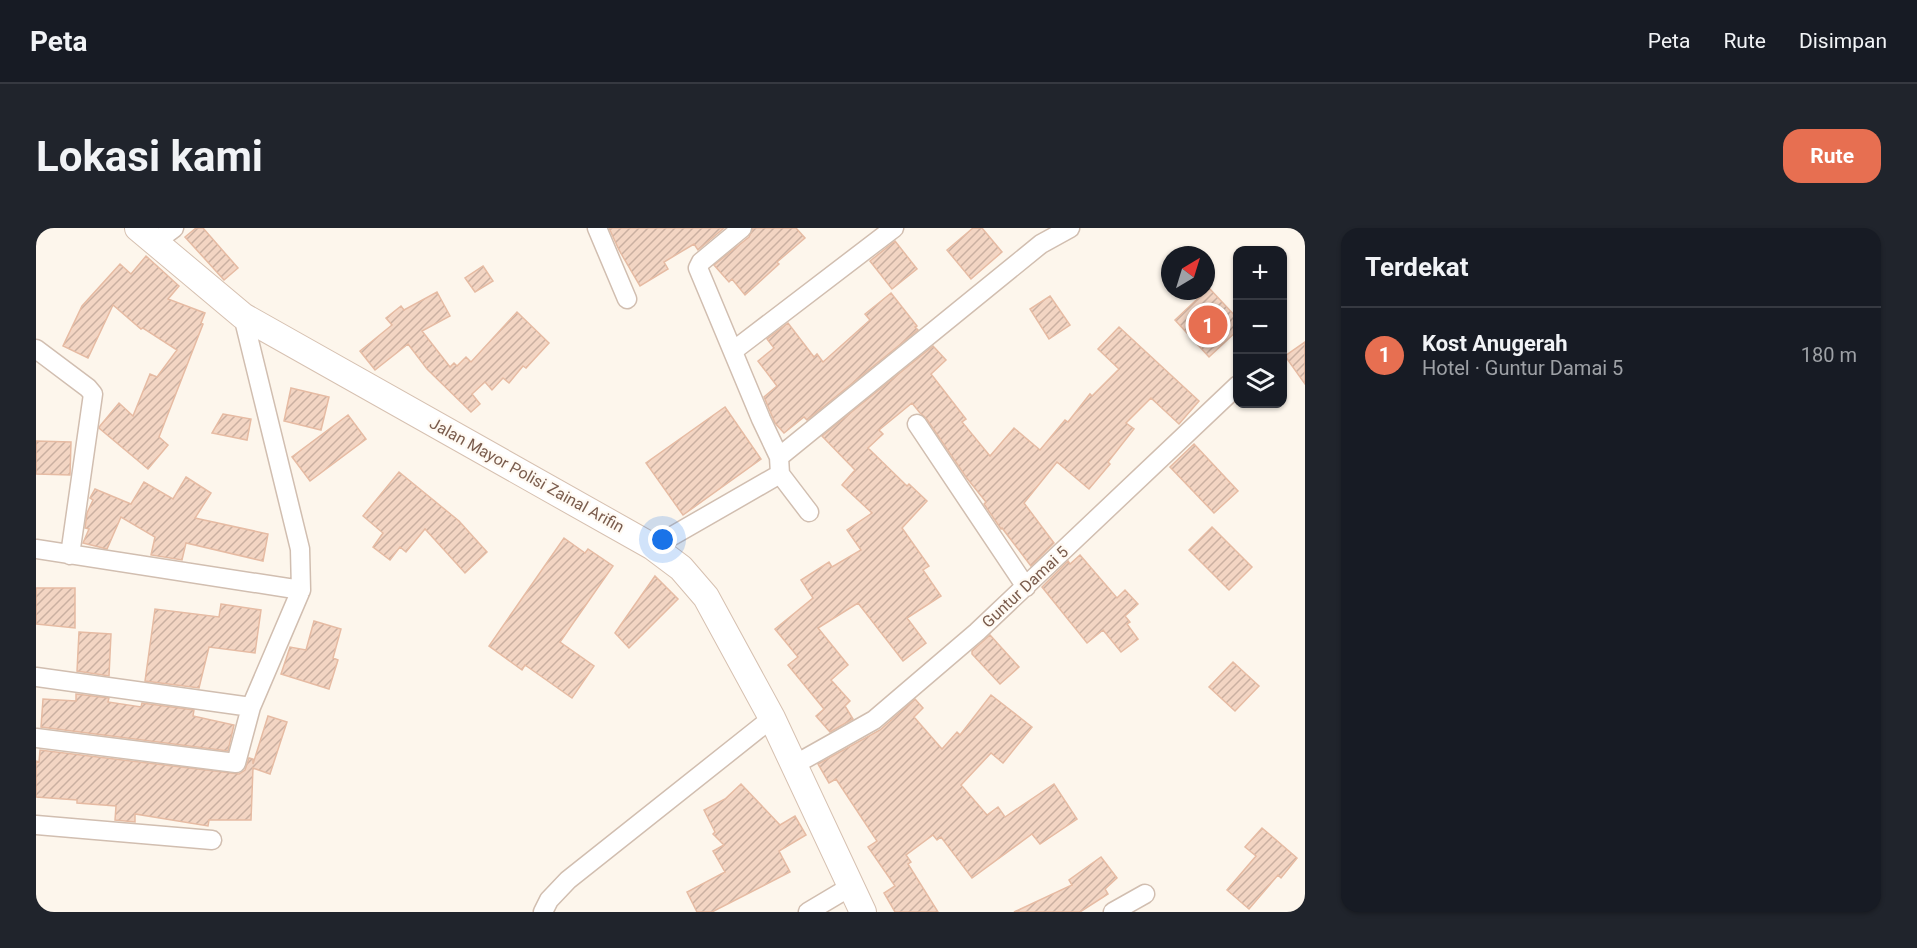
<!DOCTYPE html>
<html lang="id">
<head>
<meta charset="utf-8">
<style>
	:root { --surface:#171b24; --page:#20242c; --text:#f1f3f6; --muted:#9ea1a6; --line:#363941; --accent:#e76f51 }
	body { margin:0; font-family:Roboto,sans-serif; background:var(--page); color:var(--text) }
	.controls { position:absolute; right:18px; top:18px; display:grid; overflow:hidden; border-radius:12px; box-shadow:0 2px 4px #0004 }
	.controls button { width:54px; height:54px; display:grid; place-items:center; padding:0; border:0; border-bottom:2px solid var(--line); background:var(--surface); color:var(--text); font:30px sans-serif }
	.compass { position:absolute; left:1125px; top:18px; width:54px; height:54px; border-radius:50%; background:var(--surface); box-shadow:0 2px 4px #0004; rotate:38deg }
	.you { position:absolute; left:627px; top:312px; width:21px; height:21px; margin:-15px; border:4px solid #fff; border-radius:50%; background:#1a73e8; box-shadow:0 0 0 9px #1a73e833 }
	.badge { display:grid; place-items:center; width:39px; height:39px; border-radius:50%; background:var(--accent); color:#fff; font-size:20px; font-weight:700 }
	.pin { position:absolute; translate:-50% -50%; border:3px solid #fff; box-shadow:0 2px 6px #0006 }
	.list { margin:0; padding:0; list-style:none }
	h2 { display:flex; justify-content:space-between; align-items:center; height:78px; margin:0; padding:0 24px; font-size:26px }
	h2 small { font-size:20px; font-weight:400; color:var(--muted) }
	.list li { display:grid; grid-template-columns:39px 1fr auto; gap:18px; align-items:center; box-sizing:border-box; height:96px; padding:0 24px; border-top:2px solid var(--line) }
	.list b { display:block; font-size:22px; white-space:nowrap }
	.list p { margin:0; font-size:20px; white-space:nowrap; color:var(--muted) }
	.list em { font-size:20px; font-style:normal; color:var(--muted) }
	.icon { flex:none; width:33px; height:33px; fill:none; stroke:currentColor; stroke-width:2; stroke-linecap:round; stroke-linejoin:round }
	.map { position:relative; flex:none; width:1269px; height:684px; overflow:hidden; border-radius:18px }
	header { display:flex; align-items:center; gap:36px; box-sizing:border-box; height:84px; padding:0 30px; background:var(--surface); border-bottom:2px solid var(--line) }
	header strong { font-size:28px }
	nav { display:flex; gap:33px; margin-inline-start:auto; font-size:21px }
	.intro { display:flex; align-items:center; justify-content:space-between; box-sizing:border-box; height:144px; padding:0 36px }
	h1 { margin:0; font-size:42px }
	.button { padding:15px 27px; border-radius:18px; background:var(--accent); color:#fff; font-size:21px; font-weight:700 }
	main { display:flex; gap:36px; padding:0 36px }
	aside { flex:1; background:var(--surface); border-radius:18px; box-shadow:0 2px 4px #0004 }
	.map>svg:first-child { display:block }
	.building { fill:url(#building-hatch); stroke:#e6bba3; stroke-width:1.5 }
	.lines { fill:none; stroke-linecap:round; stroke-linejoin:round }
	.minor-casing { stroke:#d1beb0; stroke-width:21 }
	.secondary-casing { stroke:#d6c0b0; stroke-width:28 }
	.minor { stroke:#fff; stroke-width:18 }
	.secondary { stroke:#fff; stroke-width:26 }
	.labels { text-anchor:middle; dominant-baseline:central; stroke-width:4.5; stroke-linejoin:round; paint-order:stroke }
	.street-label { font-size:16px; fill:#7a5c4d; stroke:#fffaf3 }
</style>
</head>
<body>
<header>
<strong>Peta</strong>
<nav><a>Peta</a><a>Rute</a><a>Disimpan</a></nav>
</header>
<div class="intro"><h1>Lokasi kami</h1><a class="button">Rute</a></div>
<main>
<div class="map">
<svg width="1269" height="684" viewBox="0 0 1269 684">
	<defs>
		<pattern id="building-hatch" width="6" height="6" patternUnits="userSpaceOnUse" patternTransform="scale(1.5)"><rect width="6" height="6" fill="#f3d5c3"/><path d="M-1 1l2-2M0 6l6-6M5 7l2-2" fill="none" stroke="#cab0a1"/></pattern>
	</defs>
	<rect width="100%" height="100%" fill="#fdf6ec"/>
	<path class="building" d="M160,0h7l35,40 -14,12 -39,-43z
		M573,0h115l-26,22 -4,-6 -30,18 4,7 -28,17 -21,-36z
		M717,0h43l9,10 -28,24 2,2 -34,31 -13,-16 -3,3 -15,-17 35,-28z
		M937,0h9l20,24 -31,27 -24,-29z
		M859,13l22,28 -25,20 -22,-28z
		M110,28l33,30 -11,13 37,14 -4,10 2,1 -44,113 9,8 -20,24 -49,-41 1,-2 19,-23 14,13 17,-42 7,3 20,-27 -34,-22 -2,1 -28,-24 -25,53 -25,-12 19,-40 38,-42 11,10z
		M447,38l10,15 -18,11 -10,-14z
		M1173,60l29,31v11l-29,27 -34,-37z
		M401,64l13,24 -28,15 28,36 4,-4 3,3 9,-9 5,5 46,-50 32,31 -23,25 -3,-2 -14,17 -6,-5 -11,12 -7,-8 -13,12 8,10 -9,8 -44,-43 -19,-25 -33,26 -15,-19 32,-26 -6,-7 15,-12 3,4z
		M855,65l26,33 -2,1 3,3 -111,90 -3,-3 -20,16 -9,-10 -11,-26 13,-11 -19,-25 16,-13 -7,-9 21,-16 26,34 3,-3 6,8 47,-42 -5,-6z
		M1014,68l20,29 -21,14 -19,-30z
		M1083,99l80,74 -20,23 -28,-26 -25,25 8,6 -26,33 2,2 -21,25 -32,-27 -33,41 30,40 -23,23 -29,-38 -1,1 -17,-25 2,-2 -20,-25 -40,-59 -6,-5 -8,-10 -33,27 4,4 -15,14 39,38 2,-2 18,17 -25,27 27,38 -6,4 18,26 -34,22 19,25 -23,18 -45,-58 -40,25 30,37 -17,15 19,21 -5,5 8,13 -23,13 -14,-16 8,-7 -36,-44 10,-8 -23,-28 38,-31 -12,-18 28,-18 3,5 29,-17 -14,-20 25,-17 -30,-28 13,-15 -33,-34 111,-90 13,14 -15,14 35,45 -4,3 28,34 24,-28 26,22 25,-30 3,2 22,-28 2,2 27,-27 -21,-20z
		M1269,114v42l-20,-28z
		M255,160l38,9 -8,33 -37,-9z
		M689,179l36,52 -78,56 -37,-52z
		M187,186l28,5 -4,21 -35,-7z
		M312,187l18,24 -56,42 -18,-24z
		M0,213l35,1 -1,33 -34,-1z
		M1158,216l44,47 -24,22 -44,-46z
		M363,244l60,49 28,31 -22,21 -40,-44 -19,23 -6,-5 -10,13 -17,-13 10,-14 -20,-17z
		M150,249l25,16 -16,25 73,16 -5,27 -77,-18 -4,17 -31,-5 4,-18 -34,-20 -14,32 -24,-6 6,-14 -4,-1 2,-15 6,-13 -3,-2 5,-9 36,15 13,-22 29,17z
		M1176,299l40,40 -23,23 -40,-40z
		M528,310l21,15 3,-4 25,17 -53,76 34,24 -22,32 -47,-33 -3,5 -33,-24z
		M1044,327l37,43 8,-8 13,14 -13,12 5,6 -3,2 11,15 -17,13 -18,-22 -16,13 -45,-56 26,-26 2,3z
		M619,348l23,23 -49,49 -14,-15z
		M0,360h39v40l-39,-4z
		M185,376l40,6 -6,43 -46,-6 -10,41 -54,-7 10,-72 64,8z
		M278,393l27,8 -8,29 5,2 -9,29 -48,-15 9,-27 16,3z
		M43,404l32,2 -2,42 -32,-5z
		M954,407l29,32 -19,17 -28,-30v-3z
		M1197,434l26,24 -24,25 -26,-24z
		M40,466l33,4 -1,4 33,5 1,-4 52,7 -1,6 41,9 -6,26 -187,-24 2,-28 33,2z
		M955,467l41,32 -29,36 -12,-10 -30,32 26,30 11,-8 7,10 49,-33 23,35 -37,25 -8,-10 -60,44 -31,-41 -4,3 -4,-5 -27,20 5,7 -3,2 30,48h-43l-11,-19 11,-7 -27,-39 9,-6 -41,-62 -7,4 -11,-19 62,-34 35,-31 8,9 -9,9 28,32 15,-17 3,3z
		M232,488l19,6 -17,52 -17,-6 -2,52h-42l-1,6 -73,-12v8l-20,-2 1,-14 -39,-3v-3l-41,-3v-36l3,1 1,-12 199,24 6,-4 4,-12 4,1v5z
		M705,556l39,41 15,-9 11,19 -27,16 11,21 -78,40h-15l-10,-20 38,-20 -12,-21 11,-6 -11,-11 2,-2 -11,-22 21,-11z
		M1226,600l35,30 -16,20 -3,-3 -29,34 -22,-19 29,-34 -11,-9z
		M1065,629l16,21 -12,11 3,5 -28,18h-66l58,-27 -3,-5z"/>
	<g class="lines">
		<defs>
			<path id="minor" d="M561,0l30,71
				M706,0l-41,34 -3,6 63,151 18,38
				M118,15l20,-15
				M0,121l52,39 5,6 -23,161
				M697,123l161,-123
				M881,196l109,163
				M744,246l29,38
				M617,319l127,-73 -1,-17 262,-213 29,-16
				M0,321l265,41 -1,-41 -57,-233
				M0,449l215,30
				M0,510l200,25 15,-56 50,-117
				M758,537l80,-45 103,-88 261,-247
				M0,597l176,15
				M507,684l6,-12 19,-20 204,-162
				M772,684l42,-25
				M1077,684l32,-18"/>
			<path id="secondary" d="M102,0l105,88 410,231 28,21 25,29 66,121 91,194"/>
		</defs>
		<use href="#minor" class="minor-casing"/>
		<use href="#secondary" class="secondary-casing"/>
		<use href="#minor" class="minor"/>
		<use href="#secondary" class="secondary"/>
	</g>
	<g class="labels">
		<g class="street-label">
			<text transform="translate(491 247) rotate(29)">Jalan Mayor Polisi Zainal Arifin</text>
			<text transform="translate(989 359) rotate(-43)">Guntur Damai 5</text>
		</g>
	</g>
</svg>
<div class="controls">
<button>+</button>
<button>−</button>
<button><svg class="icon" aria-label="layers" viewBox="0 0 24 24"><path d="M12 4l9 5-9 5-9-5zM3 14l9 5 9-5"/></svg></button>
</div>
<svg class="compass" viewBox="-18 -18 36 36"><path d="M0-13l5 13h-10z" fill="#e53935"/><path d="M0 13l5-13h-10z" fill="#9ea1a6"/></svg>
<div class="you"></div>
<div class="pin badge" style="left:1172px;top:97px">1</div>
</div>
<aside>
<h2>Terdekat<small></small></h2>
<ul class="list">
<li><span class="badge">1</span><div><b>Kost Anugerah</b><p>Hotel · Guntur Damai 5</p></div><em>180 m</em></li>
</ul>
</aside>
</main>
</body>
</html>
